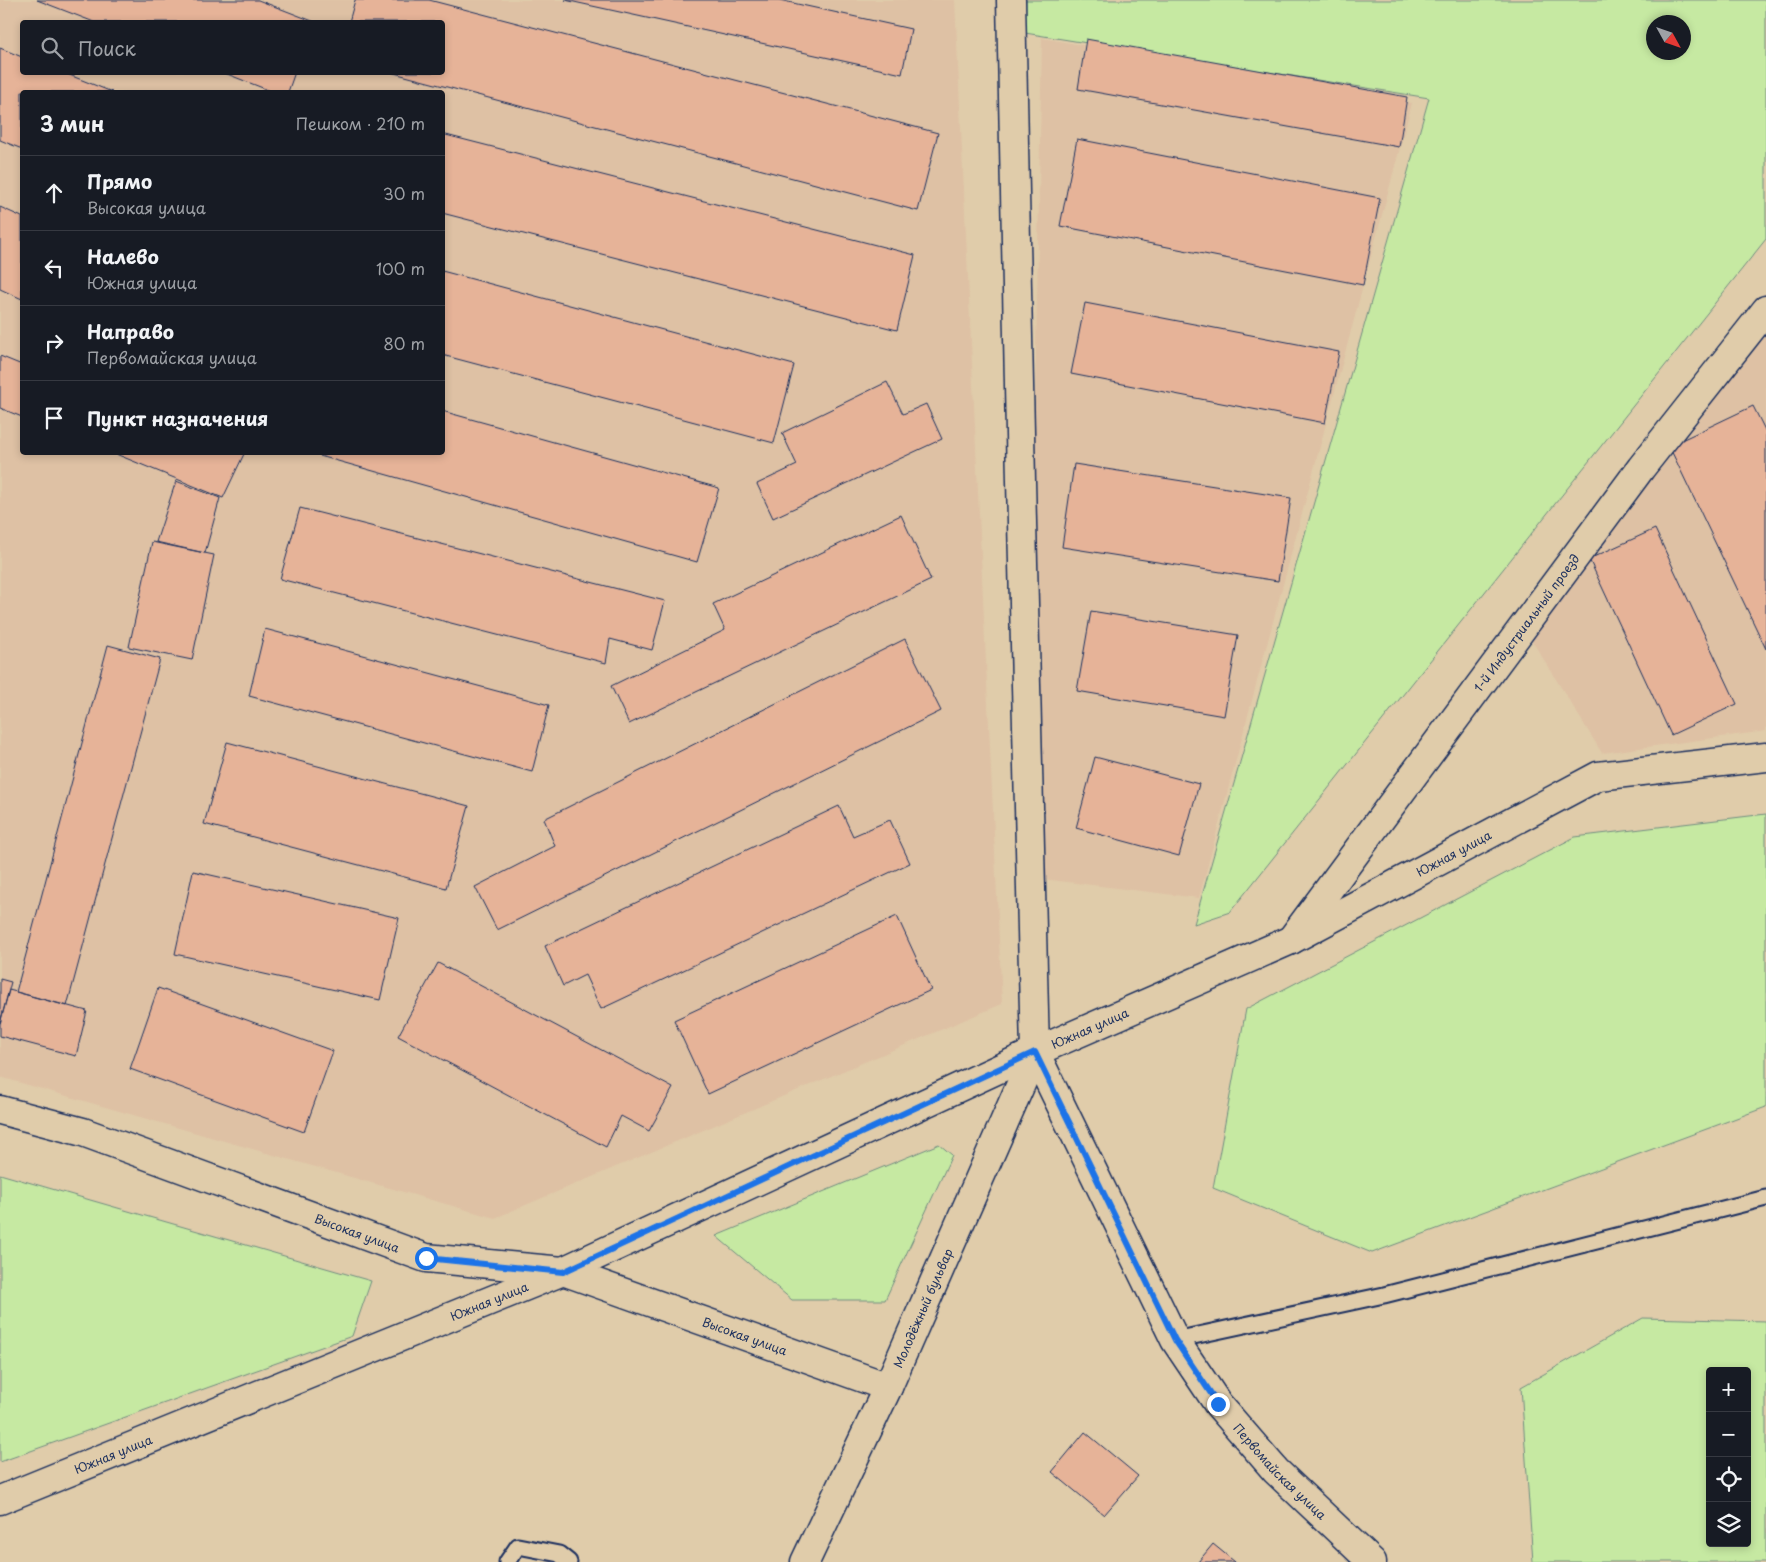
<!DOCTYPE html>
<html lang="ru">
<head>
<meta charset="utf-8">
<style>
	:root { --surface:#171b24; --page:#20242c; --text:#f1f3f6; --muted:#9ea1a6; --line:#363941 }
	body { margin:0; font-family:"Playpen Sans",sans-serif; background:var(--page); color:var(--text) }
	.controls { position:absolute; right:15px; bottom:15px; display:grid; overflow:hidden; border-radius:5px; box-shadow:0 2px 8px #0003 }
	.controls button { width:45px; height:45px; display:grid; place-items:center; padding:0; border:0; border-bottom:1px solid var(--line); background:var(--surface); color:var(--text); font:25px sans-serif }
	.compass { position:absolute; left:1646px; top:15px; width:45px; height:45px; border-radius:50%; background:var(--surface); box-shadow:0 2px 8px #0003; rotate:130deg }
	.stop { position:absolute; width:15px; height:15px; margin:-11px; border:4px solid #1a73e8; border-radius:50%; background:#fff }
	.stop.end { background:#1a73e8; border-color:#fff; box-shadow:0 1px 5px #0008 }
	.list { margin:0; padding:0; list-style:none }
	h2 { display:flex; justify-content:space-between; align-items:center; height:65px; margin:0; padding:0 20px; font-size:21px }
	h2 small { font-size:16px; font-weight:400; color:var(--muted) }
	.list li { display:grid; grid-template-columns:32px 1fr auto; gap:15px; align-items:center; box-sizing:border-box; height:75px; padding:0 20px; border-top:1px solid var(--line) }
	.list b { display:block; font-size:19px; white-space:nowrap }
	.list p { margin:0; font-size:16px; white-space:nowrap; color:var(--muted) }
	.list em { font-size:16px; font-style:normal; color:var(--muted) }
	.icon { flex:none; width:28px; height:28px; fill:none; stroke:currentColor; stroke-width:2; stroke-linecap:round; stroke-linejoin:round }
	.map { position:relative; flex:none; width:1766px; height:1562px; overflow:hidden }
	.search { position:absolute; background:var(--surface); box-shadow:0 2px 8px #0003; left:20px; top:20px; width:425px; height:55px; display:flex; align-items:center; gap:12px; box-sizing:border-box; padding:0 18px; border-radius:5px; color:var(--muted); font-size:19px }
	.panel { position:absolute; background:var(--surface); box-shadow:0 2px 8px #0003; left:20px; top:90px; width:425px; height:365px; border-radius:5px }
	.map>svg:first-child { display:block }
	.built { fill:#dec1a4; fill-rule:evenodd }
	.green { fill:#c6e9a2; stroke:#708c80; fill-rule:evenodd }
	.building { fill:#e6b398; stroke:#1b2f5e }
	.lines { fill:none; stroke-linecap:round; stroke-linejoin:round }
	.service-casing { stroke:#1b2f5e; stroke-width:19 }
	.minor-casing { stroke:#1b2f5e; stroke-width:31 }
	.tertiary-casing { stroke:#1b2f5e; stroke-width:31 }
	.service { stroke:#e0ccaa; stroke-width:15 }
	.minor { stroke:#e0ccaa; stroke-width:28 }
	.tertiary { stroke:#e0ccaa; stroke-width:28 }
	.route { stroke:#1a73e8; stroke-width:6 }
	.labels { text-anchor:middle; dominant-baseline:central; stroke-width:4; stroke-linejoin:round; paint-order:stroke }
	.street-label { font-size:12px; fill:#1b2f5e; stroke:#e0ccaa }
</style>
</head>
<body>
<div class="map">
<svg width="1766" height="1562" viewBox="0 0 1766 1562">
	<rect width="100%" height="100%" fill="#e0ccaa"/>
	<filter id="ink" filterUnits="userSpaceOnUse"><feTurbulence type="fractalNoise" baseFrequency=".02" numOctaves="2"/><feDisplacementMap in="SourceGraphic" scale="10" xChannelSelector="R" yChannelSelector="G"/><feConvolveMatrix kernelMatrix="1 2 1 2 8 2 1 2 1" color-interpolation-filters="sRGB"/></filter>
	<g filter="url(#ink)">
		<path class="built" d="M0,0h955l47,1004 -507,214 -495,-141zM22,22h420v50h-420zM22,92h420v360h-420z
			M1042,38l370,65 -213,795 -173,-21z
			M1766,321v410l-164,22 -78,-125z"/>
		<path class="green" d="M1026,0h740v239l-536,673 -36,12 235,-826 -404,-65zM1654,22h30v30h-30z
			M1766,814v293l-394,146 -159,-65 33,-179 329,-172z
			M939,1144l13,11 -67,145h-93l-76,-64z
			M0,1174l371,107 -19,55 -352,126z
			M1643,1318l123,3v241h-233l-12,-175zM1710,1371h37v172h-37z"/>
		<path class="building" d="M37,0h221l57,22h-221z
			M355,0h74l509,133 -20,78 -528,-139h52v-50h-93z
			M565,0h214l132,29 -9,45z
			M1086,39l321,58 -8,50 -321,-58z
			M0,48l22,9v15h40l50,20h-90v57l-22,-9z
			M222,72h73l-7,20h-15z
			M442,134l473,121 -18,75 -455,-117z
			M1077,139l303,59 -17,87 -303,-59z
			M0,207l22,10v82l-22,-10z
			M442,271l352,94 -20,78 -332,-88z
			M1085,303l254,49 -14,71 -254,-49z
			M0,356l22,9v52l-22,-9z
			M887,382l16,32 23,-10 16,35 -169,79 -16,-34 40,-19 -15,-32z
			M1753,406l13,26v217l-97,-203z
			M442,411l277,77 -22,74 -377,-106 1,-4h121z
			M111,452h129l4,2 -21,44z
			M1074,464l217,34 -13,83 -216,-34z
			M176,481l44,17 -15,55 -49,-11z
			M300,508l365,93 -13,49 -42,-11 -4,24 -326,-84z
			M901,515l30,65 -302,144 -18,-38 114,-56 -12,-26z
			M1655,529l82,175 -66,31 -82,-176z
			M152,542l62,13 -22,105 -63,-13z
			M1091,611l147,24 -14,81 -147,-25z
			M265,629l284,76 -17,67 -283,-76z
			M905,639l36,72 -444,219 -22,-43 80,-41 -11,-27z
			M108,645l52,14 -93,347 -51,-14z
			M227,742l242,64 -23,82 -242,-64z
			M1095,757l104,27 -20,72 -103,-28z
			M839,806l14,30 37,-16 20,43 -309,146 -16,-34 -22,11 -18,-40z
			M193,871l206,47 -19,82 -205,-46z
			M897,916l34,74 -223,104 -34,-74z
			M438,963l235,125 -24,43 -28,-15 -15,31 -208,-111z
			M0,979l11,3 -11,41z
			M158,988l175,63 -29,81 -174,-63z
			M9,990l78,21 -11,45 -76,-20v-12z
			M1085,1432l53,44 -34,39 -52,-43z
			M1213,1544l22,18h-37z"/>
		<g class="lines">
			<defs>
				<path id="service" d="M1175,1340l209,-45 382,-97
					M507,1562l11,-16 41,8 10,8"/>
				<g id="minor">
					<path id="s1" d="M1291,940l350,-472 125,-158"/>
					<path id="s2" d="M1035,1052l140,288 43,64 58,67 96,91"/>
					<path id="s3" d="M0,1110l83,22 343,126 137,13 325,116"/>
					<path id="s4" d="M805,1562l83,-175 147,-335 -14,-571 -10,-481"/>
				</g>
				<g id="tertiary">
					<path id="s5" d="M0,1500l563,-229 472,-219 256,-112 307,-164 168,-19"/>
				</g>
			</defs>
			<use href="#service" class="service-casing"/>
			<use href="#minor" class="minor-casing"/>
			<use href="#tertiary" class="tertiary-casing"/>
			<use href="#service" class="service"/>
			<use href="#minor" class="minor"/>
			<use href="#tertiary" class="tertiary"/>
		</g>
	</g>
	<g class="lines" filter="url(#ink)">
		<path class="route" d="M426,1258l137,14 472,-220 140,288 43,64"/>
	</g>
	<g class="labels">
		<g class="street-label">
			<text stroke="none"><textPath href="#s1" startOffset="395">1-й Индустриальный проезд</textPath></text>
			<text stroke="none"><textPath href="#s5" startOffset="1592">Южная улица</textPath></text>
			<text stroke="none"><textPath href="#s5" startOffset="1188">Южная улица</textPath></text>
			<text stroke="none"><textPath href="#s3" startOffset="378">Высокая улица</textPath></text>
			<text stroke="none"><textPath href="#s5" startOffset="528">Южная улица</textPath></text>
			<text stroke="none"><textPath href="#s4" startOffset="280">Молодёжный бульвар</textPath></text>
			<text stroke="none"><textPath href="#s3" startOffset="782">Высокая улица</textPath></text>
			<text stroke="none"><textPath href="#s5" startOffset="122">Южная улица</textPath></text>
			<text stroke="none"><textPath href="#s2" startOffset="489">Первомайская улица</textPath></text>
		</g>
	</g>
</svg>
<div class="controls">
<button>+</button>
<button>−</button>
<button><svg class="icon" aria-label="locate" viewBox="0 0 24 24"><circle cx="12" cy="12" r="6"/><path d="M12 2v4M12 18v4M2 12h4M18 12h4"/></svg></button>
<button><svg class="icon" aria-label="layers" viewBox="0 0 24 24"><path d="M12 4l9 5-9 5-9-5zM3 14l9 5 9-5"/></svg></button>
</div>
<svg class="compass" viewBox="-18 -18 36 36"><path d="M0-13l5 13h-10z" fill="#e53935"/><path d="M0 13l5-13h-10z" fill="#9ea1a6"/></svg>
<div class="stop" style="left:426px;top:1258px"></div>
<div class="stop end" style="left:1218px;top:1404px"></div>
<div class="search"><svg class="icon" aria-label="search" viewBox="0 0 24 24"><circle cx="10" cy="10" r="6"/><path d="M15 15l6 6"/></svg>Поиск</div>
<section class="panel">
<h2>3 мин<small>Пешком · 210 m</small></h2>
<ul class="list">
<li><svg class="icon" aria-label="ahead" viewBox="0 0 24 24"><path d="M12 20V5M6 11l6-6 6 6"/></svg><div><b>Прямо</b><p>Высокая улица</p></div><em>30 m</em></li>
<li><svg class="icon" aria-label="left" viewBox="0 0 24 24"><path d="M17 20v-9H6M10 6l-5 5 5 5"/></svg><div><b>Налево</b><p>Южная улица</p></div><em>100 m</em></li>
<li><svg class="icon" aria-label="right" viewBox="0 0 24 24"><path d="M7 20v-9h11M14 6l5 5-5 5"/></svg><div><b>Направо</b><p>Первомайская улица</p></div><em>80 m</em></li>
<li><svg class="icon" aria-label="arrive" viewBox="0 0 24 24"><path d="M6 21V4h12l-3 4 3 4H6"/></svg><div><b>Пункт назначения</b></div></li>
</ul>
</section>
</div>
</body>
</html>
